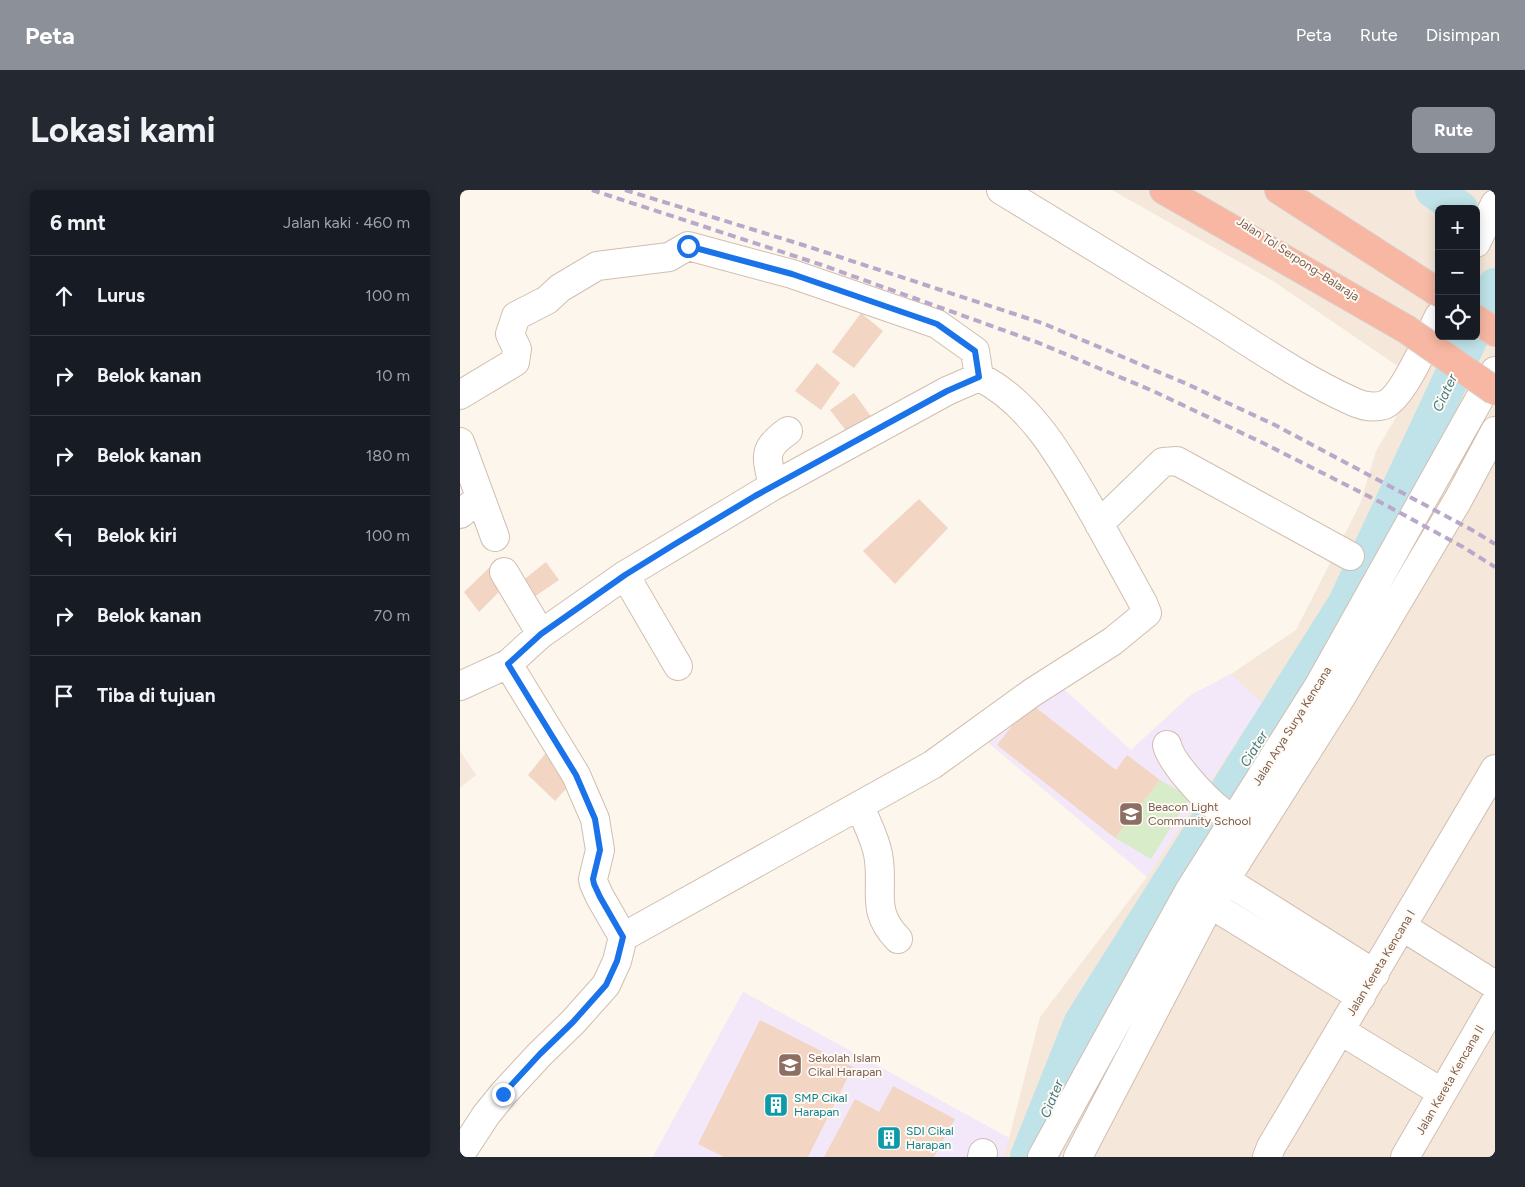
<!DOCTYPE html>
<html lang="id">
<head>
<meta charset="utf-8">
<style>
	:root { --surface:#171b24; --page:#242831; --text:#f1f3f6; --muted:#9ea1a6; --line:#363941; --accent:#8c9099 }
	body { margin:0; font-family:Figtree,sans-serif; background:var(--page); color:var(--text) }
	.controls { position:absolute; right:15px; top:15px; display:grid; overflow:hidden; border-radius:8px; box-shadow:0 2px 12px #0003 }
	.controls button { width:45px; height:45px; display:grid; place-items:center; padding:0; border:0; border-bottom:1px solid var(--line); background:var(--surface); color:var(--text); font:25px sans-serif }
	.stop { position:absolute; width:15px; height:15px; margin:-11px; border:4px solid #1a73e8; border-radius:50%; background:#fff }
	.stop.end { background:#1a73e8; border-color:#fff; box-shadow:0 1px 5px #0008 }
	.list { margin:0; padding:0; list-style:none }
	h2 { display:flex; justify-content:space-between; align-items:center; height:65px; margin:0; padding:0 20px; font-size:21px }
	h2 small { font-size:16px; font-weight:400; color:var(--muted) }
	.list li { display:grid; grid-template-columns:32px 1fr auto; gap:15px; align-items:center; box-sizing:border-box; height:80px; padding:0 20px; border-top:1px solid var(--line) }
	.list b { display:block; font-size:19px; white-space:nowrap }
	.list em { font-size:16px; font-style:normal; color:var(--muted) }
	.icon { flex:none; width:28px; height:28px; fill:none; stroke:currentColor; stroke-width:2; stroke-linecap:round; stroke-linejoin:round }
	.map { position:relative; flex:none; width:1035px; height:967px; overflow:hidden; border-radius:8px }
	header { display:flex; align-items:center; gap:30px; box-sizing:border-box; height:70px; padding:0 25px; background:var(--accent); color:#fff }
	header strong { font-size:24px }
	nav { display:flex; gap:28px; margin-inline-start:auto; font-size:18px }
	.intro { display:flex; align-items:center; justify-content:space-between; box-sizing:border-box; height:120px; padding:0 30px }
	h1 { margin:0; font-size:35px }
	.button { padding:12px 22px; border-radius:8px; background:var(--accent); color:#fff; font-size:18px; font-weight:700 }
	main { display:flex; gap:30px; padding:0 30px }
	aside { flex:1; background:var(--surface); border-radius:8px; box-shadow:0 2px 12px #0003 }
	.map>svg:first-child { display:block }
	.residential { fill:#f5e8da; fill-rule:evenodd }
	.education { fill:#f3e8fa }
	.green { fill:#d8ecc9 }
	.lines { fill:none; stroke-linecap:round; stroke-linejoin:round }
	.river { stroke:#bfe3e8; stroke-width:36 }
	.building { fill:#f3d5c3 }
	.minor-casing { stroke:#d1beb0; stroke-width:30 }
	.highway-casing { stroke:#dad1cd; stroke-width:30 }
	.minor { stroke:#fff; stroke-width:28 }
	.highway { stroke:#f7b7a3; stroke-width:28 }
	.rail { stroke:#b9a8c9; stroke-width:4; stroke-dasharray:8 5; stroke-linecap:butt }
	.highway-bridge-casing { stroke:#dad1cd; stroke-width:30; stroke-linecap:butt }
	.highway-bridge { stroke:#f7b7a3; stroke-width:28 }
	.route { stroke:#1a73e8; stroke-width:6 }
	.labels { text-anchor:middle; dominant-baseline:central; stroke-width:4; stroke-linejoin:round; paint-order:stroke }
	.street-label { font-size:12px; fill:#7a5c4d; stroke:#fffaf3 }
	.education-label { font-size:12px; fill:#785e54; stroke:#fffaf3; text-anchor:start }
	.culture-label { font-size:12px; fill:#0d838f; stroke:#fffaf3; text-anchor:start }
	.water-label { font-size:14px; font-style:italic; fill:#437c86; stroke:#fffaf3 }
</style>
</head>
<body>
<header>
<strong>Peta</strong>
<nav><a>Peta</a><a>Rute</a><a>Disimpan</a></nav>
</header>
<div class="intro"><h1>Lokasi kami</h1><a class="button">Rute</a></div>
<main>
<aside>
<h2>6 mnt<small>Jalan kaki · 460 m</small></h2>
<ul class="list">
<li><svg class="icon" aria-label="ahead" viewBox="0 0 24 24"><path d="M12 20V5M6 11l6-6 6 6"/></svg><div><b>Lurus</b></div><em>100 m</em></li>
<li><svg class="icon" aria-label="right" viewBox="0 0 24 24"><path d="M7 20v-9h11M14 6l5 5-5 5"/></svg><div><b>Belok kanan</b></div><em>10 m</em></li>
<li><svg class="icon" aria-label="right" viewBox="0 0 24 24"><path d="M7 20v-9h11M14 6l5 5-5 5"/></svg><div><b>Belok kanan</b></div><em>180 m</em></li>
<li><svg class="icon" aria-label="left" viewBox="0 0 24 24"><path d="M17 20v-9H6M10 6l-5 5 5 5"/></svg><div><b>Belok kiri</b></div><em>100 m</em></li>
<li><svg class="icon" aria-label="right" viewBox="0 0 24 24"><path d="M7 20v-9h11M14 6l5 5-5 5"/></svg><div><b>Belok kanan</b></div><em>70 m</em></li>
<li><svg class="icon" aria-label="arrive" viewBox="0 0 24 24"><path d="M6 21V4h12l-3 4 3 4H6"/></svg><div><b>Tiba di tujuan</b></div></li>
</ul>
</aside>
<div class="map">
<svg width="1035" height="967" viewBox="0 0 1035 967">
	<rect width="100%" height="100%" fill="#fdf6ec"/>
	<path class="residential" d="M652,0h383v967h-842l90,-165 266,146 31,-121 107,-140 -164,-139 148,12 60,-55 40,-21 65,-44 64,-126 16,-53 42,-71 -145,-99zM979,19h37v127h-37z
		M0,561l16,24 -16,13z"/>
	<path class="education" d="M771,484l31,29 -115,174 -164,-139 72,-57 76,69 60,-55z
		M283,802l266,146 -5,19h-351z"/>
	<path class="green" d="M700,590l30,17 -39,62 -36,-21z"/>
	<g class="lines">
		<path class="river" d="M973,0l27,19
			M1016,136l19,-40
			M568,967l54,-135 264,-419 125,-267"/>
	</g>
	<path class="building" d="M401,123l22,18 -29,37 -22,-16z
		M357,173l23,20 -19,27 -26,-19z
		M394,203l19,26 -23,17 -20,-26z
		M459,309l29,29 -53,56 -32,-33z
		M86,372l13,18 -25,17 -12,-16z
		M32,375l14,20 -27,27 -15,-20z
		M570,513l86,67 11,-15 33,25 -45,58 -118,-93z
		M89,559l24,32 -18,20 -27,-26z
		M300,830l93,47 -45,90h-84l-26,-13z
		M433,896l62,33 -21,38h-110l31,-58 24,13z"/>
	<g class="lines">
		<defs>
			<path id="minor" d="M541,0c66,40 133,81 200,122 50,31 99,66 153,90 9,4 20,6 30,3 19,-7 45,-69 55,-89
				M1016,53l19,-39
				M0,205l55,-33 2,-13 -7,-15 6,-18 31,-16 13,-12 37,-22 72,-9 19,-11 104,28 145,50 38,27 4,26
				M0,252l35,95
				M0,324l20,-16
				M639,334l64,-62 14,-1 173,95
				M44,382l37,62
				M165,385l53,91
				M0,496l48,-22 33,-30 84,-59 148,-89c-6,-29 -12,-36 15,-55
				M707,555c4,18 39,55 54,66 4,3 10,5 14,7
				M400,616c6,16 15,32 18,48 7,36 -9,55 20,85
				M751,681l164,103
				M734,704l167,103
				M943,737l92,58
				M163,747l309,-172 101,-73 80,-51 34,-28 -4,-10c-16,-29 -32,-58 -48,-87 -29,-50 -62,-113 -116,-139l-32,14 -174,95
				M881,841l100,61
				M0,965l26,-40 17,-21 37,-40 33,-32 33,-37 11,-24 6,-24 -23,-40 -6,-13 -1,-5 7,-29 -5,-31 -19,-44 -68,-111
				M522,967l1,-4
				M582,967l147,-266 129,-204 177,-316
				M618,967l132,-253 130,-205 118,-199 37,-69
				M807,967l4,-10 224,-378
				M945,967l90,-155"/>
			<path id="highway" d="M704,0l242,139
				M819,0l160,103
				M1016,129l19,13"/>
		</defs>
		<use href="#minor" class="minor-casing"/>
		<use href="#highway" class="highway-casing"/>
		<use href="#minor" class="minor"/>
		<use href="#highway" class="highway"/>
		<path class="rail" d="M132,0l230,75 217,78 114,48 110,52 117,59 83,45 32,20
			M165,0l178,55 239,78 145,61 88,41 197,105 23,14"/>
		<defs>
			<path id="highway-bridge" d="M946,139l89,62"/>
		</defs>
		<use href="#highway-bridge" class="highway-bridge-casing"/>
		<use href="#highway-bridge" class="highway-bridge"/>
	</g>
	<g class="lines">
		<path class="route" d="M43,904l37,-40 33,-32 33,-37 11,-24 6,-24 -23,-40 -6,-13 -1,-5 7,-29 -5,-31 -19,-44 -68,-111 33,-30 84,-59 50,-31 80,-48 192,-105 32,-14 -4,-26 -38,-27 -145,-50 -104,-28"/>
	</g>
	<defs>
		<symbol id="school-square" viewBox="-11 -11 22 22"><rect x="-9" y="-9" width="18" height="18" rx="4" fill="#8d6e63" stroke="#fffaf3"/><path d="M0-5L7-2L0 1L-7-2ZM-4 1L0 2.5L4 1V4Q0 6-4 4Z" fill="#fff"/></symbol>
		<symbol id="building-square" viewBox="-11 -11 22 22"><rect x="-9" y="-9" width="18" height="18" rx="4" fill="#0f9aa8" stroke="#fffaf3"/><path d="M-4-6H4V6H1V3H-1V6H-4ZM-2.5-4.3h1.7v1.8h-1.7ZM.8-4.3h1.7v1.8H.8ZM-2.5-1h1.7V.8h-1.7ZM.8-1h1.7V.8H.8Z" fill="#fff"/></symbol>
	</defs>
	<g fill-rule="evenodd">
		<use href="#school-square" x="657" y="610" width="28" height="28"/>
		<use href="#school-square" x="316" y="861" width="28" height="28"/>
		<use href="#building-square" x="302" y="901" width="28" height="28"/>
		<use href="#building-square" x="415" y="934" width="28" height="28"/>
	</g>
	<g class="labels">
		<g class="street-label">
			<text transform="translate(838 69) rotate(33)">Jalan Tol Serpong–Balaraja</text>
			<text transform="translate(832 536) rotate(-58)">Jalan Arya Surya Kencana</text>
			<text transform="translate(921 773) rotate(-59)">Jalan Kereta Kencana I</text>
			<text transform="translate(990 890) rotate(-60)">Jalan Kereta Kencana II</text>
		</g>
		<g class="education-label">
			<text x="688" y="617">Beacon Light<tspan x="688" dy="14">Community School</tspan></text>
			<text x="348" y="868">Sekolah Islam<tspan x="348" dy="14">Cikal Harapan</tspan></text>
		</g>
		<g class="culture-label">
			<text x="334" y="908">SMP Cikal<tspan x="334" dy="14">Harapan</tspan></text>
			<text x="446" y="941">SDI Cikal<tspan x="446" dy="14">Harapan</tspan></text>
		</g>
		<g class="water-label">
			<text transform="translate(985 203) rotate(-65)">Ciater</text>
			<text transform="translate(794 559) rotate(-58)">Ciater</text>
			<text transform="translate(592 909) rotate(-68)">Ciater</text>
		</g>
	</g>
</svg>
<div class="controls">
<button>+</button>
<button>−</button>
<button><svg class="icon" aria-label="locate" viewBox="0 0 24 24"><circle cx="12" cy="12" r="6"/><path d="M12 2v4M12 18v4M2 12h4M18 12h4"/></svg></button>
</div>
<div class="stop" style="left:228px;top:56px"></div>
<div class="stop end" style="left:43px;top:904px"></div>
</div>
</main>
</body>
</html>
